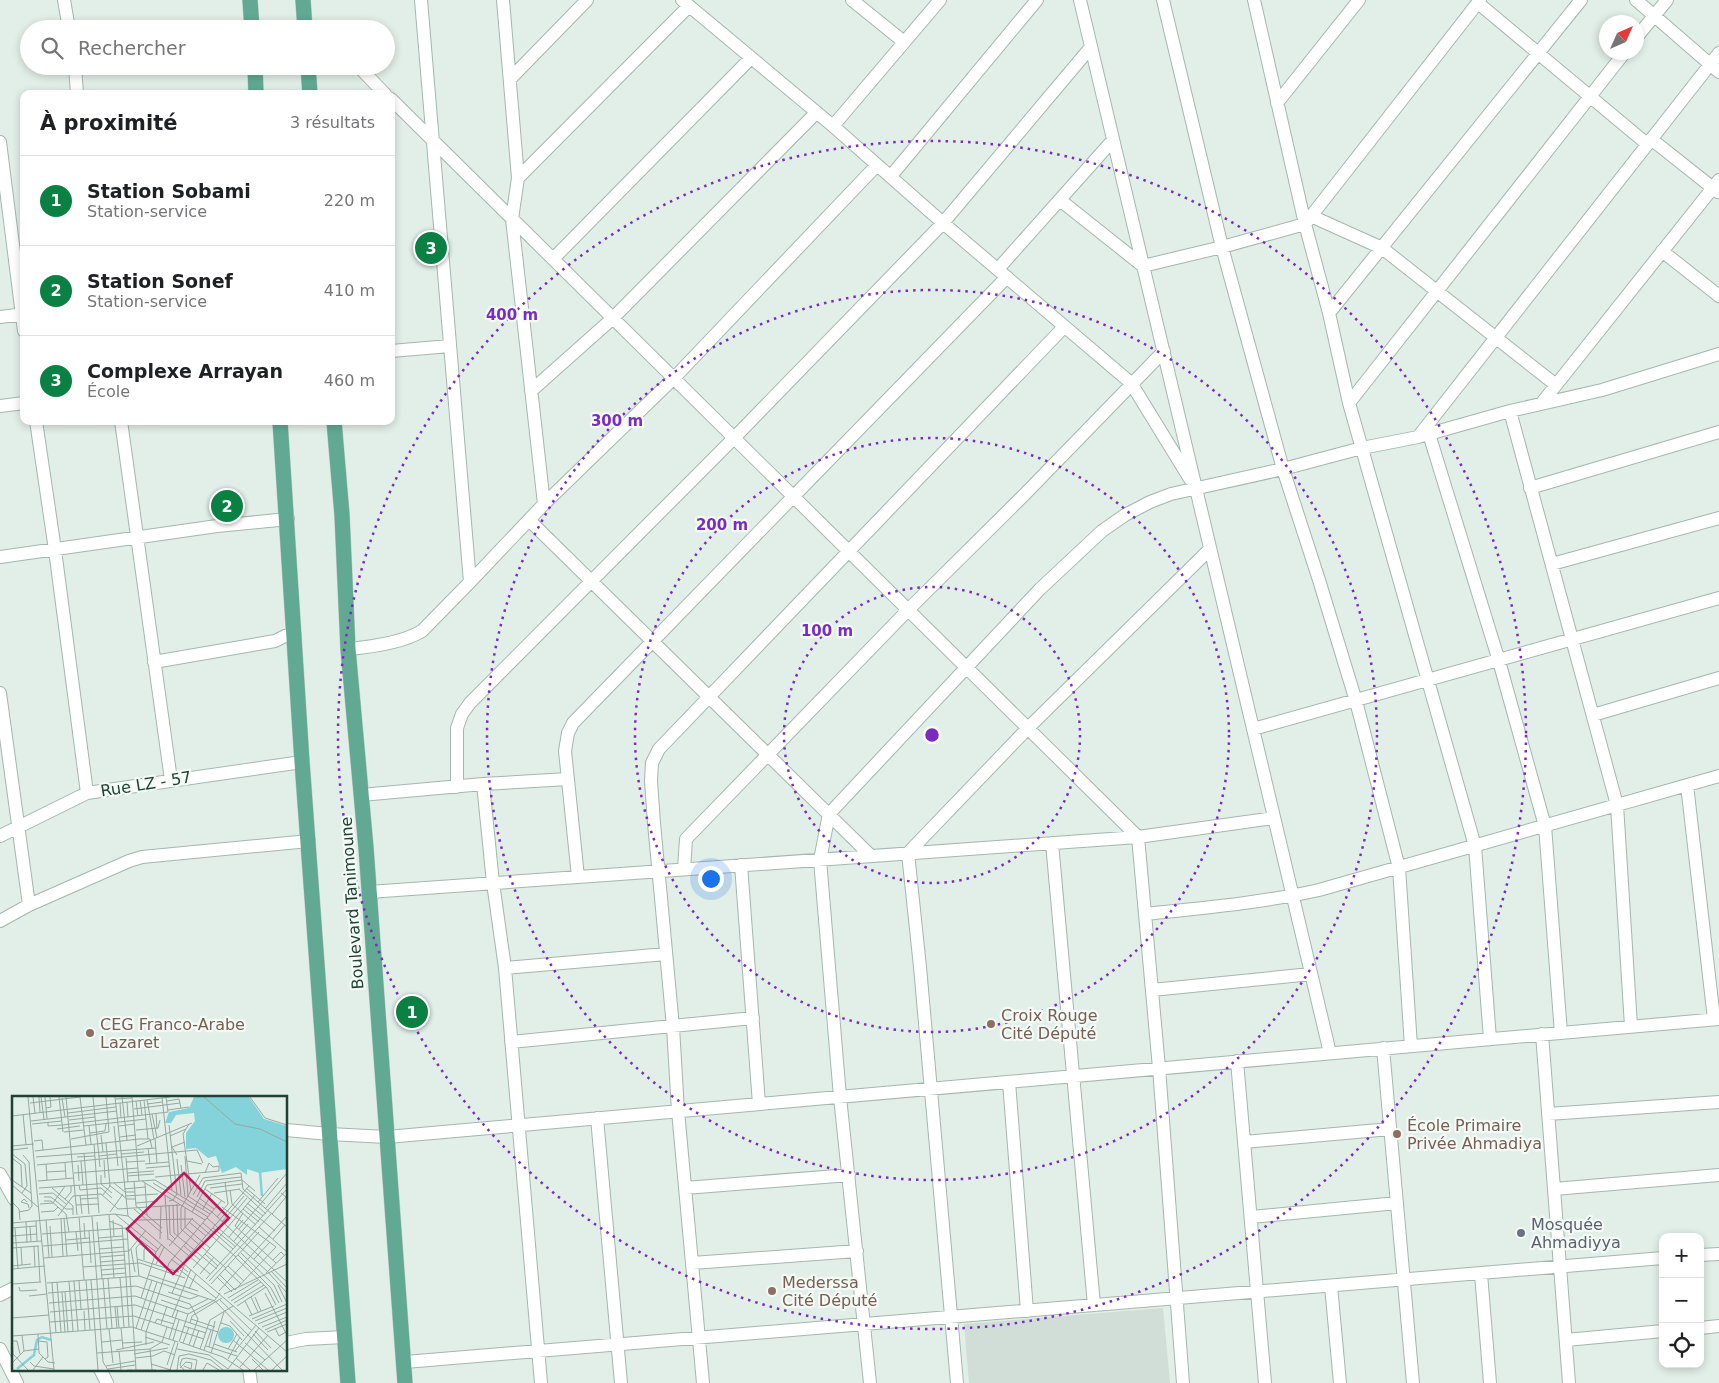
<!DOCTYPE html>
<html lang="fr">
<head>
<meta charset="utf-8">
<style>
	:root { --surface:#fff; --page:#f6f6f6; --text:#202124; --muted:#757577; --line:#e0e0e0; --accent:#0b8043 }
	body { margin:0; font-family:"DejaVu Sans",sans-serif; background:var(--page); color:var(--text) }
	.controls { position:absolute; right:15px; bottom:15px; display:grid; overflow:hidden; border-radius:10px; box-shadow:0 2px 8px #0003 }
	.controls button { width:45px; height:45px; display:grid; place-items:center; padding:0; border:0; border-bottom:1px solid var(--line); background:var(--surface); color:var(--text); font:25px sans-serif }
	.compass { position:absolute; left:1599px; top:15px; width:45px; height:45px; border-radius:50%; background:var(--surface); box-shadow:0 2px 8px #0003; rotate:45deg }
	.you { position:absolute; left:710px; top:878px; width:18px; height:18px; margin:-12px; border:4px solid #fff; border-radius:50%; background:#1a73e8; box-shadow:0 0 0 8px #1a73e833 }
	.badge { display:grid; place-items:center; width:32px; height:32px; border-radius:50%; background:var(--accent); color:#fff; font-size:16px; font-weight:700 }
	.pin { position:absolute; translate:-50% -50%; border:2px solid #fff; box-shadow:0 1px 5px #0006 }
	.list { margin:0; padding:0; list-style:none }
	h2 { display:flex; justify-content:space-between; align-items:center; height:65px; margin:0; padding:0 20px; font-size:21px }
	h2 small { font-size:16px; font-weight:400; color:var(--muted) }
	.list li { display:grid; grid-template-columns:32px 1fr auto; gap:15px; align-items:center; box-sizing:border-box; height:90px; padding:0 20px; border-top:1px solid var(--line) }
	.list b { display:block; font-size:19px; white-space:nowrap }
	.list p { margin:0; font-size:16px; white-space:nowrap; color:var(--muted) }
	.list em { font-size:16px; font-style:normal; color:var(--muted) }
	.icon { flex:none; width:28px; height:28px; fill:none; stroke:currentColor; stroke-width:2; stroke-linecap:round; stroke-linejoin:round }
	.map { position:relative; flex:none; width:1719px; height:1383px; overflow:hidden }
	.search { position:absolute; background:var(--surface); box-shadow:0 2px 8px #0003; left:20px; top:20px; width:375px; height:55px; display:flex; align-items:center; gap:12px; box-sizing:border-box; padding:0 18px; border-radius:28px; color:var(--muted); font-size:19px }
	.panel { position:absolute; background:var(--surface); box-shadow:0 2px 8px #0003; left:20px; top:90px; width:375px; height:335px; border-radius:10px }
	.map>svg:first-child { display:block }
	.built { fill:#d0ded7 }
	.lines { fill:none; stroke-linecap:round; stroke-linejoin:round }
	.minor-casing { stroke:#a4b7af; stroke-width:14 }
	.major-casing { stroke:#c1cac7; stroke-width:16 }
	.minor { stroke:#fff; stroke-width:12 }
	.major { stroke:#61a992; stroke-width:15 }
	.ring { fill:none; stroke:#7b2cbf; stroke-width:2.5; stroke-dasharray:2.5 5 }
	.education-dot { fill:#8d6e63; stroke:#f4faf6; stroke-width:2 }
	.worship-dot { fill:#6b7280; stroke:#f4faf6; stroke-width:2 }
	.labels { text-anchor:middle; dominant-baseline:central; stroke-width:4.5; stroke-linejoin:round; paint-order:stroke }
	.street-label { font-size:16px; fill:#204236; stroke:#f4faf6 }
	.education-label { font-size:16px; fill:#785e54; stroke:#f4faf6; text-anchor:start }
	.worship-label { font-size:16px; fill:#5b616d; stroke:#f4faf6; text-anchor:start }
	.inset-river { fill:none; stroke:#84d2da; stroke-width:2.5 }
	.inset-road { fill:none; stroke:#94a9a1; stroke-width:1 }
	.view { fill:#c2185b; fill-opacity:0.15; stroke:#c2185b; stroke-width:2.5 }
	.inset-edge { fill:none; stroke:#204236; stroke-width:2.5 }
	.centre { fill:#7b2cbf; stroke:#f4faf6; stroke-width:2.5 }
	.ring-label { font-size:15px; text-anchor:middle; font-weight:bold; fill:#7b2cbf; stroke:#f4faf6; stroke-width:4.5; stroke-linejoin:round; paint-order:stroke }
</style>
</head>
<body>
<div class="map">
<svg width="1719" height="1383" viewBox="0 0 1719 1383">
	<rect width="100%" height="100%" fill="#e2eee8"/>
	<path class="built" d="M1163,1308l7,75h-201l-5,-59z"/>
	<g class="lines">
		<defs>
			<path id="minor" d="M64,0l5,29
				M421,0l49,582
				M503,0l15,178 -6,41 32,285
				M682,0l151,126 110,97 188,160 59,96
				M852,0l52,42
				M1080,0l250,1053
				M1163,0l59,247 61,222 36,111 37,121 43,167 12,178
				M1254,0l51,224 24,89 20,90 126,443 15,193
				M1636,0l83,72
				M1478,3l169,141
				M1636,38l31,-38
				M75,66l2,28
				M358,66l27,28
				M511,78l76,-78
				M391,99l747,738 21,231 24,315
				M1277,103l82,-103
				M833,126l107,-126
				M1651,139l67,53
				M0,142l24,189
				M891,176l146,-176
				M518,178l171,-172
				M1060,200l83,66 79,-19 83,-23 175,-224
				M1311,216l71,32 174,137
				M1662,251l57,45
				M553,259l198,-201
				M998,269l115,-129
				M1329,313l252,-313
				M0,317l24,-3
				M391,351l59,-5
				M531,391l82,-73 203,-205
				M1349,403l276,-351
				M1541,404l178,-224
				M0,406l24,-3
				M1510,411l107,394 14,221
				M36,421l19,129 32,243
				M121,421l50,359
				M1429,434l70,227 46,165 16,207
				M1418,437l301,-384
				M1530,488l189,-56
				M529,520l342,336
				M0,557l217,-31 71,-7
				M1552,564l167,-46
				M348,649c23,-2 54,-6 74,-18l48,-49 74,-78 130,-126 203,-213
				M154,662l121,-21 10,-5 10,-1
				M0,693l29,212
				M1593,715l126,-37
				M1253,729l466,-131
				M483,784l10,99 12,85 36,415
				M1687,785l27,234
				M457,787v-59l5,-14 8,-11 264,-265 209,-215 148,-176
				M361,795l122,-11 85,-5
				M0,836l87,-43 215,-31
				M1052,843l42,462
				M741,865l18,239
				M684,869l2,-30 222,-229 117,-116 139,-143
				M578,877l-13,-126 3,-18 5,-10 434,-446
				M369,892l769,-55 136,-19
				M1145,914c58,-6 116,-11 174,-24l400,-114
				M0,921l29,-16 100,-44 13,-4 167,-16
				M505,968l161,-14
				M1152,990l159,-16
				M1542,1034l27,349
				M511,1042l242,-24
				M1383,1048l30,335
				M1237,1061l28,322
				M1009,1082l18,229
				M1548,1114l171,-12
				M597,1118l24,265
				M286,1130l43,4 58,3 1332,-118
				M1244,1142l146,-13
				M0,1174l14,25
				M685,1188l164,-13
				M1554,1189l165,-14
				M1251,1217l146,-14
				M1700,1255l19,-1
				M692,1263l165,-12
				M1481,1274l9,109
				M1331,1286l9,97
				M0,1295l14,-7
				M1700,1328l19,-2
				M1566,1340l97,-9
				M286,1343l20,-4 38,-2
				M0,1349l17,34
				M405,1362l1258,-104
				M100,1369l7,14
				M249,1369l2,14
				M703,1383l-25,-272 -5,-84 -19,-204 -3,-42 1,-18 7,-14 405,-422
				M870,1383l-30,-286 -20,-237 9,-46 211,-225 62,-58 23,-16 25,-13 21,-8 112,-25 79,-21 56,-11 92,-26 92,-21 117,-36
				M957,1383l-37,-416 -12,-114 120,-125 182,-179"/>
			<path id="major" d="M250,0l2,29
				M303,0l2,29
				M255,66l1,28
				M308,66l2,28
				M280,421l22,341 46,621
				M334,421l8,94 6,134 18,199 39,535"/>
		</defs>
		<use href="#minor" class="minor-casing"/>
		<use href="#major" class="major-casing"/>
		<use href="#minor" class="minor"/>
		<use href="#major" class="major"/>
	</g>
	<g class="ring">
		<circle cx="932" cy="735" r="148"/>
		<circle cx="932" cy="735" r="297"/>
		<circle cx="932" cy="735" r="445"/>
		<circle cx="932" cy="735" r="594"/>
	</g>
	<g class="education-dot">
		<circle cx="991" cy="1024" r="5"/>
		<circle cx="90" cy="1033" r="5"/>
		<circle cx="1397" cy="1134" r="5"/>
		<circle cx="772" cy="1291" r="5"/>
	</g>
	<circle class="worship-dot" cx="1521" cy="1233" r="5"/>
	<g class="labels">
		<g class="street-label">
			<text transform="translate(146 784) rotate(-9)">Rue LZ - 57</text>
			<text transform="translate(352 903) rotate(-94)">Boulevard Tanimoune</text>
		</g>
		<g class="education-label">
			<text x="1001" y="1015">Croix Rouge<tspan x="1001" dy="18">Cité Député</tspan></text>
			<text x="100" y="1024">CEG Franco-Arabe<tspan x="100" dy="18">Lazaret</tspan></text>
			<text x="1407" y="1125">École Primaire<tspan x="1407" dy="18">Privée Ahmadiya</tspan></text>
			<text x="782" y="1282">Mederssa<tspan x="782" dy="18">Cité Député</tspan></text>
		</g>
		<g class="worship-label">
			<text x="1531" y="1224">Mosquée<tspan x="1531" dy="18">Ahmadiyya</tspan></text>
		</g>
	</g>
	<g transform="translate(12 1096)">
		<rect width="275" height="275" fill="#e2eee8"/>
		<path d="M182,1h55l15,22 23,7v43l-28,4 -12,-4v6l-11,-8 -14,6 -6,-17 -8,2 -12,-10 -10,1v-16l9,-12 -1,-8 -18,2 -5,8h-6l4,-11 20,-4zM206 239a8 8 0 1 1 16 0a8 8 0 1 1-16 0Z" fill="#84d2da"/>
		<path class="inset-river" d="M248,76l2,24M5,273l17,-14 3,-15 5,-3 9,3"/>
		<path class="inset-road" d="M16,1l26,273M21,1l2,16M27,1l1,15M29,1l3,22M33,1l2,22M47,1l4,35M54,1l11,118M81,1l7,70M103,1l13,119M110,1l5,43M120,1l7,84M150,1l10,93M192,1l31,27 25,5 27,13M238,1l15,21 22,7M50,2l3,19M104,3l16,-1M128,4l2,15M132,4l4,39M135,4l7,39M124,5l2,15M155,5l12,-2 2,9M115,6l1,15M18,7l50,-6 6,48M108,7l1,15M135,8l15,-2M34,12l5,-1 -1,-10M122,13l46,-6M156,14l21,-3M56,17l48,-6M11,18l3,31M140,18l5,24M144,18l1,15M0,20l158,-19M57,24l26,-3M19,25l86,-10M36,26v4l14,-1 106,-13 -2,-15M20,28l30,-3M177,28l-6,10 8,57M72,30l62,-7M77,30l2,18M102,30l4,40M107,30l16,-2M45,33l23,-3M124,34l22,-2 2,-8M52,36l20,-2M78,37l15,-2 1,-8M89,39l2,17M158,40l16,-7M108,41l16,-2M59,43l38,-7 -3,-35M143,43l2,24M22,45l8,-1 1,10M82,48l5,69M0,50l22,-2M125,50l55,-23M136,52l2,16M0,54l16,-2M23,55l104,-12h11l2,9M72,57l5,61M0,58l13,10 2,22 -5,7M109,58l23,-2M165,59l-5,-8 13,-5M87,60l18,-2M173,60l3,40M24,61l120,-9M65,61l18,-1M0,62l9,7 1,22M114,62l2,24M165,63l4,36M92,64l1,18M69,65l2,24M175,65l15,3M114,66l19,-1M53,67l1,15M34,68l1,16M133,68l24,-2M25,69l160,-15 6,13M66,69l1,16M169,69l4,32M134,72l24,-2M34,76l19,-1M62,77l64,-5M115,77l27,-2M193,77l4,-10 4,4M89,79v9l11,9M188,79l-19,33v21l45,39M115,80l27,-2M143,81l64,-6v-5l-6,1M0,84l19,13M26,85l36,-3M122,85l2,25 26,22M130,85l63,39M102,87l11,9h10M133,87l2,32M141,87l55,34M0,89l26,22M67,89l1,5 21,-2 11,10M97,89l18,14h9M27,92l116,-8 55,34M40,92l21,18v9M198,92l32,-4M234,92l19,16M112,93l22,-2M193,93l20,14M227,93l27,25M218,94l2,14 24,21M202,97l26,-4M27,98l14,-1 13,11M68,99l2,19M153,99l3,45M181,99l10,-17 38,-5 2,16 44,38M90,100l8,-10 -4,-43M113,100l33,-2M176,100l24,16M32,101h7l15,12h7M185,101l8,-16 36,-4M187,102l15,11M53,103l6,-7v-6M68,103l18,-1M32,105h7l15,13 3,18M157,105l4,-1 4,-6 -8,-69M0,106l7,7 1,11M15,106l-3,-3 -3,3 7,2 1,4M246,106l20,-24M124,107l22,-2M235,107l16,13M28,108l13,-1 12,-17M165,108l1,31M64,109l23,-1M157,109l1,29 5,5M161,109l1,28 43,36M233,110l30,25M173,112v19l25,21M106,113l62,-4M122,113l28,24M191,113l9,-16M231,113l16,13M253,113l22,-26M7,116l10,-2 3,-4 -3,-44 -6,-7M29,116l13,-1 4,-4M98,116l13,-18M180,116l15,-27 35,-5 13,11M200,116l75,70M231,117l-8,13 41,37M97,118l5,64M103,118l43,35M260,118l14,-17 -5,-4M46,120l15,-20 28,-2 17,15M80,120l11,146 5,8M67,121l5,63M205,121l11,-13 -3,-22M52,122l3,38M195,122l60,53 20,22M49,123l2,37M34,124l3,37M101,124l1,16M126,124l54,-1 44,38M24,125l1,20M97,125l13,5 4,51M14,126l1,21M85,126l5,57M177,126l17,14M210,126l22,-26M0,127l102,-9 14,2 159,136M72,127l1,16M191,127l30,26M213,128l22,-26M38,130l2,31M18,131l1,15M247,131l28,25M0,132l24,-2M3,132l3,41M115,132l9,142M201,132l23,19M227,133l48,-56M115,134l29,22M77,135l2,32M64,136l2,19M30,138l85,-6M0,140l25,-2M217,141l14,-17M86,142l25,-2M148,143l1,-33M157,143l41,35M261,143l12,-14M54,144l23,-2M222,145l14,-17M0,147l30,-2M128,148l18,14M22,150l1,21M26,150l2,36M31,150l85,-7M157,150l24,-28M172,150l16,14M9,151l1,18M0,152l27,-2M87,153l25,-2M119,153l4,23M229,157l33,32 8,17M193,158l13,12M226,159l33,33 8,15M88,161l25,-2M32,162l85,-7 17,-21M224,162l31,30 9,17M125,163l42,13M159,163l17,13M242,163l16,-17M132,164v-10l3,-5M173,164l64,-74M261,164l8,-8 3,3M88,166l25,-2M144,168l8,-17M0,170l19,-2M216,170l16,15M71,171l57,-4 45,15M181,172l62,-73M0,173l33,-3M213,173l16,15M89,174l25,-2M168,174l36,28M259,175l16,17M254,177l21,-20M188,178l14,-17M89,179l25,-2M137,179l49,16M208,179l15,15 41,-43 -54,-40M127,180l-3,-28 6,-7M114,181l3,50M205,181l15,15M96,182l4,50M108,182l4,49M91,183l4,50M194,183l81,-90M74,184l4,50M79,184l4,50M62,185l4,50M67,185l2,28M197,185l62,-67M45,186l4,50M57,186l4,49M35,187l92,-7 76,25 67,69M40,187l4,50M0,188l29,-2M199,188l48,-52M266,189l9,18M7,191l1,4 17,-1M177,193l7,-15M207,195l68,-75M50,196l3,40M53,196l3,40M156,196l22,7 8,-3M36,197l88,-7 54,18 8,15 -9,26M160,197l13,-29M253,197l22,42M212,198l63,-30M17,200l18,-2M239,201l7,15M243,201l6,14M129,202l15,-46 6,-8M216,202l30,-18M149,204l27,9 20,-10M208,204l31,30M219,205l30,-19M233,205l7,14M37,207l86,-7 53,18M222,207l30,-18M105,210l2,22M225,210l29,-19M103,211l2,21M72,215l1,19M38,216l85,-7 83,27M237,220l25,-10M160,221l19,-48M0,222l37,-3M179,223l24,8M240,223l35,-15M218,225l14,15M243,225l32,-13M38,226l84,-6 70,23M143,227l2,-4 17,5M178,227l2,-7 30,-18M209,227l9,3 12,14M149,228l6,-18M246,228l29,-12M172,230l22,7M250,231l25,-10M109,232l2,20M124,232l16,-48M263,232l4,8 7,-4M97,233l4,34M83,234l3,40M129,234l16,-48M253,234l22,-10M243,235l16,17M255,236l20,-8M26,238l1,19 9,9 7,1M241,238l15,16M0,240l120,-9 46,15M133,241l25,8M0,243l1,15M157,243l9,-29M161,244l6,-20M221,244l35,30M0,245h5l3,13M26,245l9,1 1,15 -3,2M90,246l20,-2M167,246l9,-28 27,-14 5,-7M168,246l43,15 20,13M110,247l20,-1M171,247l6,-16M233,247l20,17M202,248l23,8M134,249v-13l23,-69 53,-63M194,250l31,10M181,251l6,-17M197,251l6,-26M165,253l32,6 19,14M188,253l10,-29 23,-14M216,253l9,-15M104,254l38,-8M192,254l7,-20M12,255l15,-2M107,255l2,19M223,255l21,-26M85,257l53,-4M199,257l13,-41M1,258l15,16M122,258l34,-6M123,262l18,-2 11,-5 11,4M224,262l14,12M216,263l12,-22M240,263l11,11M18,266l4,4 20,3M0,267l12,-12 -2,-16M139,268l20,6M155,269l8,-24M94,270l29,-5M228,271l28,-32M168,272l6,-6 6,1 -1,6 -7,-3M96,273l27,-4M216,273l31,-41M21,274l10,-13M115,274h29M140,274l-2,-21 12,-7 5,-15M158,274l8,-27M165,274l2,-14 10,-2 22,6 12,10M172,274l-4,-5 2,-6 4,-1 11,2 -2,10M191,274l4,-7 12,7M242,274l33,-30M260,274l15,-14"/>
		<path class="view" d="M172,77l45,45 -56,56 -46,-45z"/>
		<rect width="275" height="275" class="inset-edge"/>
	</g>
	<circle cx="932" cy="735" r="8" class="centre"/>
	<g class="ring-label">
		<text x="512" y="320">400 m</text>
		<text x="617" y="426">300 m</text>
		<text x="722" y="530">200 m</text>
		<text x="827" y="636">100 m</text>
	</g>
</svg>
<div class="controls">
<button>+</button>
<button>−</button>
<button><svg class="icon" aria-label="locate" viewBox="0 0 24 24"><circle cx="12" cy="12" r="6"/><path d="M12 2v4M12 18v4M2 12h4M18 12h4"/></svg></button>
</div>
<svg class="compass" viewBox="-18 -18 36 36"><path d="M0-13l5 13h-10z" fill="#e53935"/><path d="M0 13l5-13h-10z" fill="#757577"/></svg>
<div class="you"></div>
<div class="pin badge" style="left:412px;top:1012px">1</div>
<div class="pin badge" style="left:227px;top:506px">2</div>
<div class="pin badge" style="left:431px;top:248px">3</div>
<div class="search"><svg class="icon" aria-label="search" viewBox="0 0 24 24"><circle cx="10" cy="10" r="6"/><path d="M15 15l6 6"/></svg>Rechercher</div>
<section class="panel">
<h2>À proximité<small>3 résultats</small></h2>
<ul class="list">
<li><span class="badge">1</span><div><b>Station Sobami</b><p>Station-service</p></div><em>220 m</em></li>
<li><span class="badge">2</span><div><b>Station Sonef</b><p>Station-service</p></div><em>410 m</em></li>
<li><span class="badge">3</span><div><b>Complexe Arrayan</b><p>École</p></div><em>460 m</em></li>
</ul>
</section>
</div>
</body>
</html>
